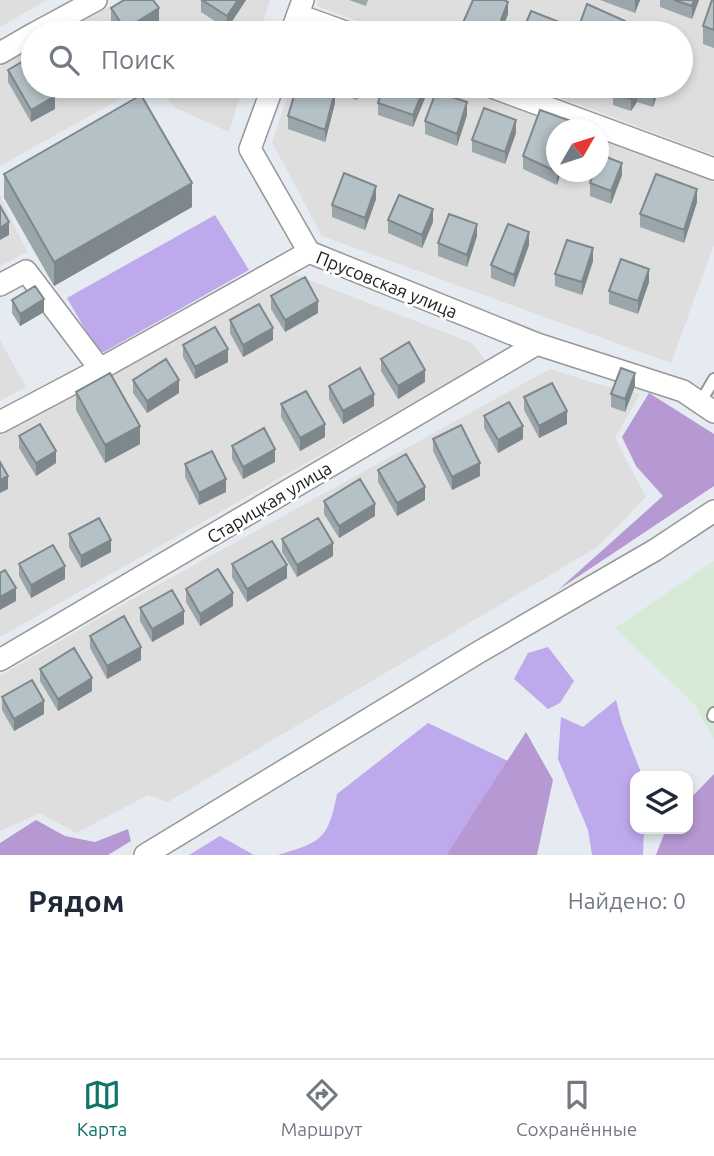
<!DOCTYPE html>
<html lang="ru">
<head>
<meta charset="utf-8">
<style>
	:root { --surface:#fff; --page:#f2f2f3; --text:#1f2937; --muted:#747a83; --line:#e0e1e3; --accent:#117469 }
	body { margin:0; font-family:Ubuntu,sans-serif; background:var(--page); color:var(--text) }
	.controls { position:absolute; right:21px; bottom:21px; display:grid; overflow:hidden; border-radius:14px; box-shadow:0 4px 10px #0003 }
	.controls button { width:63px; height:63px; display:grid; place-items:center; padding:0; border:0; border-bottom:2px solid var(--line); background:var(--surface); color:var(--text); font:35px sans-serif }
	.compass { position:absolute; left:546px; top:119px; width:63px; height:63px; border-radius:50%; background:var(--surface); box-shadow:0 4px 10px #0003; rotate:51deg }
	.list { margin:0; padding:0; list-style:none }
	h2 { display:flex; justify-content:space-between; align-items:center; height:91px; margin:0; padding:0 28px; font-size:30px }
	h2 small { font-size:23px; font-weight:400; color:var(--muted) }
	.icon { flex:none; width:38px; height:38px; fill:none; stroke:currentColor; stroke-width:2; stroke-linecap:round; stroke-linejoin:round }
	.map { position:relative; flex:none; width:714px; height:855px; overflow:hidden }
	.search { position:absolute; background:var(--surface); box-shadow:0 4px 10px #0003; left:21px; right:21px; top:21px; height:77px; display:flex; align-items:center; gap:18px; box-sizing:border-box; padding:0 24px; border-radius:38px; color:var(--muted); font-size:26px }
	.sheet { height:203px; background:var(--surface) }
	nav { display:flex; justify-content:space-around; align-items:center; box-sizing:border-box; height:98px; border-top:2px solid var(--line); background:var(--surface); font-size:19px; color:var(--muted) }
	nav a { display:grid; justify-items:center; gap:4px }
	nav .on { color:var(--accent) }
	.map>svg:first-child { display:block }
	.residential { fill:#dddedd }
	.industrial { fill:#d7ead7 }
	.grass { fill:#bea9ed }
	.forest { fill:#b698d2 }
	.lines { fill:none; stroke-linecap:round; stroke-linejoin:round }
	.service-casing { stroke:#979797; stroke-width:14 }
	.minor-casing { stroke:#979797; stroke-width:24 }
	.service { stroke:#fff; stroke-width:10 }
	.minor { stroke:#fff; stroke-width:21 }
	.wall { fill:#9ba6aa }
	.shaded-wall { fill:#7e878b }
	.building { fill:#b4c1c6; stroke:#7e878b; stroke-width:2 }
	.labels { text-anchor:middle; dominant-baseline:central; stroke-width:6; stroke-linejoin:round; paint-order:stroke }
	.street-label { font-size:18px; fill:#202020; stroke:#fff }
</style>
</head>
<body>
<div class="map">
<svg width="714" height="855" viewBox="0 0 714 855">
	<rect width="100%" height="100%" fill="#e5ebf1"/>
	<path class="residential" d="M0,0h47l-47,27z
		M122,0h148l-10,33h-199z
		M319,0h395v155l-185,-69h152v-53h-292l-72,-27z
		M33,48v38h110l-143,80v-99z
		M159,86h84l-14,46 -55,-25z
		M291,86h161l119,43 -15,1v42h42l1,-32 115,42v63l-43,118 -349,-127 -50,-94z
		M0,195l27,57 -27,14z
		M296,275l176,68 14,18 -486,276v-204z
		M0,340l26,47 -26,14z
		M550,369l54,17 36,8 -25,44 31,59 -49,50 -429,255 -20,-7 -72,38 -36,-20 -40,18v-155l127,-74z"/>
	<path class="industrial" d="M714,561v179l-19,-35 -80,-77z"/>
	<path class="grass" d="M215,215l34,55 -145,82 -7,-2 -30,-52z
		M548,647l26,34 -14,22 -12,6 -34,-30 14,-26z
		M616,700l6,23 18,47v6h-5v53h9l-1,26h-51l-4,-25 -30,-71 3,-42 22,10z
		M428,723l80,38 -62,94h-168c43,-13 50,-15 59,-61z
		M220,836l34,19h-65z"/>
	<path class="forest" d="M649,393l65,41v52l-156,104 105,-94 -27,-30 -14,-29z
		M526,732l27,48 -16,75h-91z
		M714,774v81h-58l10,-26h22v-28z
		M36,820l29,16 30,6 33,-13 3,12 -23,14h-108v-12z"/>
	<g class="lines">
		<defs>
			<path id="service" d="M700,403l14,-24
				M713,716l1,-3"/>
			<path id="minor" d="M298,15l50,18
				M35,33l61,-33
				M291,33l12,-33
				M0,53l33,-19
				M273,86l-23,63 59,103
				M489,86l225,83
				M0,285l26,-14 74,98
				M0,422l100,-53 209,-117 228,92 146,47 31,21
				M0,660l537,-316
				M145,855l334,-203 176,-102 59,-39"/>
		</defs>
		<use href="#service" class="service-casing"/>
		<use href="#minor" class="minor-casing"/>
		<use href="#service" class="service"/>
		<use href="#minor" class="minor"/>
	</g>
	<path class="wall" d="M201,0h45l-19,29 -26,-17z
		M349,0h19l-2,6z
		M600,0h40l-5,13z
		M660,0h39l-7,19 -32,-12z
		M714,0v48l-11,-4v-18z
		M111,8l48,13 -20,12h-20l-8,-12z
		M508,14l-3,8 5,11h-48v-8z
		M579,26l46,7h-46z
		M8,70l47,39 -24,13 -23,-40z
		M297,86h65l-5,14 -22,-8v11l-10,39 -37,-13v-13z
		M430,86l-17,41 -35,-12v-12z
		M660,86l-7,21 -16,-5 -6,9 -18,-6v-12z
		M467,115l-10,31 -32,-12v-13z
		M574,130l-18,42h5l-4,13 -34,-16v-13z
		M516,133l-11,31 -33,-12v-12z
		M4,174l188,33 -138,79 -50,-88z
		M622,175l-11,29 -21,-8v-13z
		M376,199l-11,31 -33,-13v-12z
		M697,202l-13,41 -44,-16v-13z
		M388,220l45,2 -11,26 -34,-15z
		M477,236l-10,31 -29,-11v-13z
		M529,245l-15,42 -23,-9v-13z
		M593,261l-11,34 -27,-9v-12z
		M649,282l-11,32 -29,-10v-13z
		M271,296l47,17 -33,19 -14,-23z
		M12,300l32,12 -24,14 -8,-13z
		M230,320l43,20 -30,17 -13,-24z
		M183,345l45,17 -33,17 -12,-22z
		M381,359l44,23 -27,17 -17,-28z
		M133,380l46,13 -32,20 -14,-20z
		M329,386l45,20 -31,18 -14,-25z
		M635,386l-10,26 -14,-5v-13z
		M76,392l64,52 -35,19 -29,-53z
		M524,397l43,27 -28,14 -15,-28z
		M281,404l44,33 -25,14 -19,-34z
		M484,416l39,23 -25,14 -14,-25z
		M19,436l37,27 -20,13 -17,-28z
		M433,439l47,37 -28,14 -19,-39z
		M232,446l43,16 -32,17 -11,-20z
		M185,464l41,28 -27,13 -14,-28z
		M378,470l47,30 -28,16 -19,-34z
		M324,501l51,15 -36,22 -15,-24z
		M69,534l42,18 -30,16 -12,-21z
		M282,539l51,17 -36,21 -15,-25z
		M19,564l46,15 -34,19 -12,-22z
		M232,564l55,14 -40,24 -15,-25z
		M186,589l47,17 -33,20 -14,-24z
		M140,608l44,16 -32,18 -12,-21z
		M90,636l51,24 -34,19 -17,-31z
		M40,669l52,22 -34,20 -18,-30z
		M2,697l42,17 -30,17 -12,-21z"/>
	<path class="shaded-wall" d="M238,0h8l-19,29v-13z
		M635,0h5l-5,13z
		M694,0h5l-7,19v-13z
		M508,2v12l-7,19v-13z
		M159,8v13l-20,12h-14v-4z
		M625,21v12h-4z
		M357,86h5l-5,14z
		M425,86h5l-17,41v-12z
		M656,86h4l-7,21v-13z
		M637,89v13l-6,9v-12z
		M335,91v12l-10,39v-12z
		M55,96v13l-24,13v-12z
		M467,102v13l-10,31v-12z
		M516,120v13l-11,31v-12z
		M622,163v12l-11,29v-13z
		M557,172h4l-4,13z
		M192,183v24l-138,79v-24z
		M376,186v13l-11,31v-12z
		M697,189v13l-13,41v-13z
		M433,209v13l-11,26v-13z
		M9,222v13l-9,5v-12z
		M477,224v12l-10,31v-12z
		M529,232v13l-15,42v-12z
		M593,248v13l-11,34v-13z
		M649,269v13l-11,32v-13z
		M44,299v13l-24,14v-12z
		M318,301v12l-33,19v-12z
		M273,328v12l-30,17v-12z
		M228,349v13l-33,17v-12z
		M425,370v12l-27,17v-13z
		M635,373v13l-10,26v-13z
		M179,380v13l-32,20v-12z
		M374,394v12l-31,18v-13z
		M567,411v13l-28,14v-12z
		M325,424v13l-25,14v-13z
		M140,426v18l-35,19v-18z
		M523,426v13l-25,14v-13z
		M275,449v13l-32,17v-12z
		M56,451v12l-20,13v-13z
		M480,463v13l-28,14v-13z
		M8,476v13l-8,4v-13z
		M226,479v13l-27,13v-12z
		M425,487v13l-28,16v-13z
		M375,504v12l-36,22v-12z
		M111,540v12l-30,16v-12z
		M333,543v13l-36,21v-12z
		M287,565v13l-40,24v-13z
		M65,566v13l-34,19v-13z
		M16,588v13l-16,9v-13z
		M233,593v13l-33,20v-12z
		M184,611v13l-32,18v-13z
		M141,647v13l-34,19v-13z
		M92,678v13l-34,20v-12z
		M44,701v13l-30,17v-12z"/>
	<path class="building" d="M124,0h29l6,8 -34,21 -14,-21z
		M202,0h36l-11,16z
		M473,0h31l4,2 -7,18 9,5 -3,8h-25l-20,-8z
		M674,0h20l-2,6z
		M712,0h2v30l-11,-4z
		M587,4l38,17 -4,12h-29l-13,-7z
		M531,11l31,12 -3,10h-37z
		M76,27l4,6h-14z
		M32,56l1,3v27h16l6,10 -24,14 -23,-40z
		M297,86h25l13,5 -10,39 -37,-14z
		M384,86h41l-12,29 -35,-12z
		M615,86h41l-3,8 -16,-5 -6,10 -18,-6z
		M436,92l31,10 -10,32 -32,-13z
		M141,95l51,88 -138,79 -50,-88z
		M484,108l32,12 -11,32 -33,-12z
		M540,110l34,12 -3,8h-15l1,42 -34,-16z
		M601,155l21,8 -11,28 -21,-8 4,-11h4v-11z
		M344,173l32,13 -11,32 -33,-13z
		M656,174l41,15 -13,41 -44,-16z
		M399,195l34,14 -11,26 -34,-15z
		M0,206l9,16 -9,6z
		M449,214l28,10 -10,31 -29,-12z
		M508,224l21,8 -15,43 -23,-10z
		M567,240l26,8 -11,34 -27,-8z
		M621,259l28,10 -11,32 -29,-10z
		M305,277l13,24 -33,19 -14,-24z
		M35,286l9,13 -24,15 -8,-14z
		M259,304l14,24 -30,17 -13,-25z
		M215,327l13,22 -33,18 -12,-22z
		M409,342l16,28 -27,16 -17,-27z
		M166,359l13,21 -32,21 -14,-21z
		M360,368l14,26 -31,17 -14,-25z
		M621,368l14,5 -10,26 -14,-5z
		M110,373l30,53 -35,19 -29,-53z
		M552,383l15,28 -28,15 -15,-29z
		M306,391l19,33 -25,14 -19,-34z
		M509,402l14,24 -25,14 -14,-24z
		M40,424l16,27 -20,12 -17,-27z
		M461,425l19,38 -28,14 -19,-38z
		M264,428l11,21 -32,18 -11,-21z
		M212,451l14,28 -27,14 -14,-29z
		M406,454l19,33 -28,16 -19,-33z
		M0,462l8,14 -8,4z
		M360,479l15,25 -36,22 -15,-25z
		M99,518l12,22 -30,16 -12,-22z
		M318,518l15,25 -36,22 -15,-26z
		M272,541l15,24 -40,24 -15,-25z
		M53,545l12,21 -34,19 -12,-21z
		M218,569l15,24 -33,21 -14,-25z
		M5,570l11,18 -16,9v-24z
		M172,590l12,21 -32,18 -12,-21z
		M124,616l17,31 -34,19 -17,-30z
		M74,648l18,30 -34,21 -18,-30z
		M32,680l12,21 -30,18 -12,-22z"/>
	<g class="labels">
		<g class="street-label">
			<text transform="translate(387 284) rotate(22)">Прусовская улица</text>
			<text transform="translate(269 502) rotate(-31)">Старицкая улица</text>
		</g>
	</g>
</svg>
<div class="controls">
<button><svg class="icon" aria-label="layers" viewBox="0 0 24 24"><path d="M12 4l9 5-9 5-9-5zM3 14l9 5 9-5"/></svg></button>
</div>
<svg class="compass" viewBox="-18 -18 36 36"><path d="M0-13l5 13h-10z" fill="#e53935"/><path d="M0 13l5-13h-10z" fill="#747a83"/></svg>
<div class="search"><svg class="icon" aria-label="search" viewBox="0 0 24 24"><circle cx="10" cy="10" r="6"/><path d="M15 15l6 6"/></svg>Поиск</div>
</div>
<section class="sheet">
<h2>Рядом<small>Найдено: 0</small></h2>
<ul class="list">
</ul>
</section>
<nav>
<a class="on"><svg class="icon" aria-label="map" viewBox="0 0 24 24"><path d="M3 6l6-2 6 2 6-2v14l-6 2-6-2-6 2zM9 4v14M15 6v14"/></svg>Карта</a>
<a><svg class="icon" aria-label="directions" viewBox="0 0 24 24"><path d="M12 3l9 9-9 9-9-9zM9 14v-3h6M13 9l2 2-2 2"/></svg>Маршрут</a>
<a><svg class="icon" aria-label="saved" viewBox="0 0 24 24"><path d="M7 4h10v16l-5-4-5 4z"/></svg>Сохранённые</a>
</nav>
</body>
</html>
